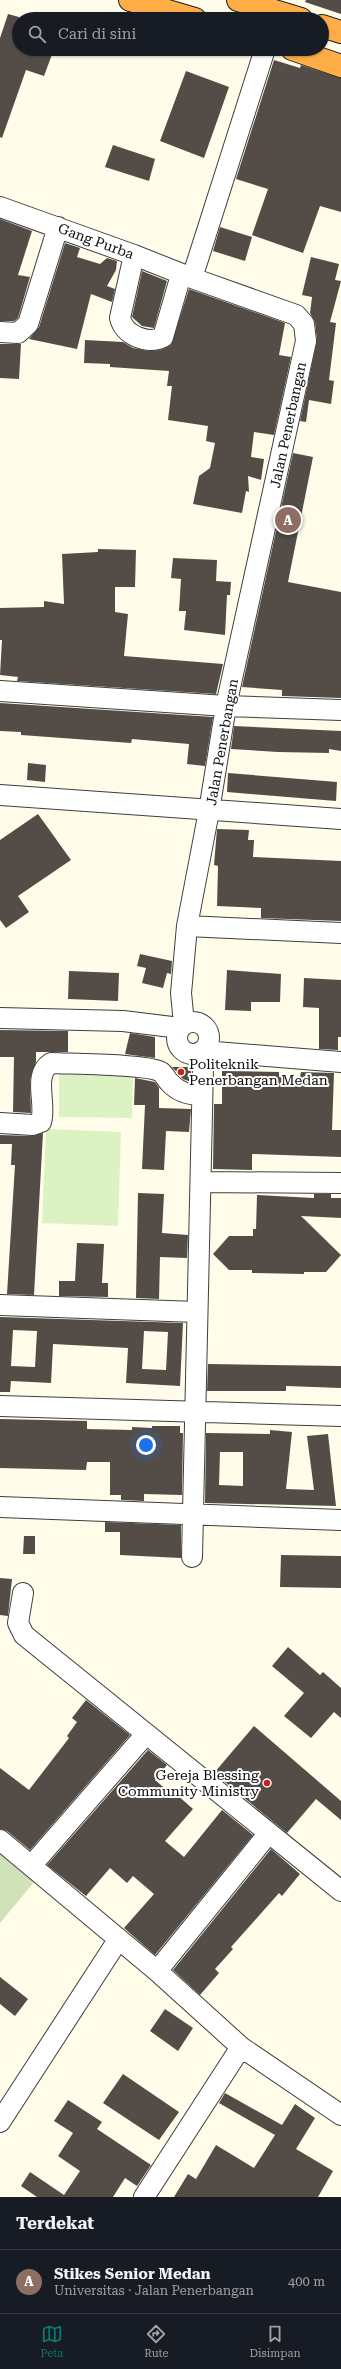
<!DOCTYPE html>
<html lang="id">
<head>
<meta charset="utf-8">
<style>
	:root { --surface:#171b24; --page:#20242c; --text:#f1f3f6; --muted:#9ea1a6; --line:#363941; --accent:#0f766e }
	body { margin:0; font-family:"Roboto Serif",serif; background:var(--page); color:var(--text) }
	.you { position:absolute; left:146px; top:1445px; width:14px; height:14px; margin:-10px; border:3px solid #fff; border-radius:50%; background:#1a73e8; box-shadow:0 0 0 6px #1a73e833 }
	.badge { display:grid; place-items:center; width:26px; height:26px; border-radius:50%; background:var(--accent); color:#fff; font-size:13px; font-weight:700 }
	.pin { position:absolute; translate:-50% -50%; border:2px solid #fff; box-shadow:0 1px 4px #0006 }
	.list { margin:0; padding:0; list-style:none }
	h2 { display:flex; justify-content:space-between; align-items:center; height:52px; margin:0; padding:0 16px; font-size:17px }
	h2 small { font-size:13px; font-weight:400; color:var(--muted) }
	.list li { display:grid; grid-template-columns:26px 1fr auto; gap:12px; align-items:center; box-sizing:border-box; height:64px; padding:0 16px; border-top:1px solid var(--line) }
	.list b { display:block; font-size:15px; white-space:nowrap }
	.list p { margin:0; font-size:13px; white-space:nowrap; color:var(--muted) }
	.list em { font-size:13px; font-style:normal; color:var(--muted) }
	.icon { flex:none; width:22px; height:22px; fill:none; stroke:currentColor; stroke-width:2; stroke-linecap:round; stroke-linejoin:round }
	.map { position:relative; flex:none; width:341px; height:2197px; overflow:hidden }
	.search { position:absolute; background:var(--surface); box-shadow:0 1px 3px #0004; left:12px; right:12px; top:12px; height:44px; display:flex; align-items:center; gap:10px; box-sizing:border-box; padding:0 14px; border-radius:22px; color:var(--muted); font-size:15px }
	.sheet { height:116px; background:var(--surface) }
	nav { display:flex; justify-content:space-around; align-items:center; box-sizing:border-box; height:56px; border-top:1px solid var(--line); background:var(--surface); font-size:11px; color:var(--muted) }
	nav a { display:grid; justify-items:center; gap:2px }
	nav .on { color:var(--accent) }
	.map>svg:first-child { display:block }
	.cemetery { fill:#d1e2b9 }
	.pitch { fill:#ddf2c3 }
	.building { fill:#544d47; fill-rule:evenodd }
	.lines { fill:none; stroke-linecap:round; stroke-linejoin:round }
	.minor-casing { stroke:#3e3e3e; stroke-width:22 }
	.highway-casing { stroke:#1c1c1c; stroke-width:24 }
	.minor { stroke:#fff; stroke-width:20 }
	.highway { stroke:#ffad47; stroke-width:22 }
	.poi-dot { fill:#c52219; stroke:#fff; stroke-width:1.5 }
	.labels { text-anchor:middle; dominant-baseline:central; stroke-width:4; stroke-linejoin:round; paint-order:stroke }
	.street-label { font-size:14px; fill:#0b0b0b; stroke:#fff }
	.poi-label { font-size:14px; fill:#0b0b0b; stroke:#fff; text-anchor:start }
</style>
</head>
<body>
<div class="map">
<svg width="341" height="2197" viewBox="0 0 341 2197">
	<rect width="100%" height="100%" fill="#fffde9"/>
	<path class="cemetery" d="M0,1850l40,25 -40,48z"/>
	<path class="pitch" d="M59,1074l74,2 -1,42 -73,-1z
		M46,1129l75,3 -3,94 -76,-3z"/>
	<path class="building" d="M306,0h35v14l-36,-12z
		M8,14l11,3v32h35l-10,27 -18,-6 -24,68 -2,-1v-99z
		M274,60l26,8 1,-3 40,13v134l-21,-6 -17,47 -51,-18 16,-46 -32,-10z
		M186,71l43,16 -25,71 -44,-17z
		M113,145l42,14 -6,22 -44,-14z
		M0,219l32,12 -14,44 12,2 -12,41 -4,3h-14z
		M220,227l32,10 -7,24 -32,-10z
		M65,243l15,5 -3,9 23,7 7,-6 10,3 -1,9 -9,16 8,3 -3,13 -21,-8 -14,55 -48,-10 10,-12z
		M311,257l28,7 -4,16 6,1 -11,41 6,1 -7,57 5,1 -3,23 -22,-4 -3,22 -6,-1 17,-81 -2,-18 -5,-9 2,-16 -10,-2z
		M142,271l25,10 -13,47 -12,-2 -10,-9z
		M189,289l96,34 -6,32 12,2 -17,78 -20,-3 -3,25 13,2 -3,21 -13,-4 1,16 -3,-1 -4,22 -49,-9 6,-28 11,-8 5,-25 -9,-2 2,-15 -40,-6 4,-34h-5l2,-15 -59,-4v-3l-26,-1 1,-23 38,2 10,6 16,3 11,-1 11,-5z
		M0,344h21l-2,35 -19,-1z
		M293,453l20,4 -25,125 53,10v106l-59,-2v-6l-40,-3z
		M98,549l38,1 -1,37h-20v25l13,2 -4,42 99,8 -7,30 -199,-13 1,-4 -18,-2 2,-35h-2v-32l44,-1v-6l20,3 -2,-50 36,-2z
		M173,558l44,2 -1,21 15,1 -1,13h-3l-2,40 -41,-5 2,-19h-7l2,-32 -10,-1z
		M0,703l213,14 -8,49 -18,-2 2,-20 -57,-5 -1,4 -110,-8v-3l-21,-1z
		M234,726l107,5v20l-12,-2v4l-51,-1 -47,-3z
		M28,763l18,2 -1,17 -18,-2z
		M228,773l109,9 -1,19 -109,-9z
		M38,814l33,46 -53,36 11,16 -23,16 -6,-8v-80z
		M217,829l32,1 -1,10h6l-1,17 88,4v60l-80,-3v-10l-44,-2 1,-40 -4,-1z
		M140,954l32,7 -1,13 -4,-1 -4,15 -21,-5 4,-15 -9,-2z
		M227,970l54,4 -1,28h-29v9l-26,-1z
		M69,971l50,2 -1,28 -50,-2z
		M304,978l37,2v57h-3v13l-19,-1v-41l-16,-1z
		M0,1030l68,1v21h-32v10l-6,18 1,33 -18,-1 1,-55h-14z
		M130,1033l25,4v21l-30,-4z
		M172,1067h19v15l-8,-3z
		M222,1071l57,1v5h21l1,-5 33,1 -2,57h9v27l-89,-3v16l-39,-1 1,-65h8z
		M135,1078l20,4 4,6v20l32,1 -2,23 -23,-1 -2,39 -22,-1 3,-64h-11z
		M43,1133l-9,162 -27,-1 8,-129h-4l1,-21h-12v-9l32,1z
		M138,1193l26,1 -2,39 26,2 -1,23 -27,-1 -1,42 -23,-1z
		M314,1194h17v4h10v20l-40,-2 40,39 -15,17h-22v2l-52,-1v-3h-23l-16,-16 16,-18h24v-7h3l1,-34 57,3z
		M77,1243l27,1 -2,39h6v14l-49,-1v-15h16z
		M0,1317l183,6 -3,63 -54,-3 2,-35 -75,-4 -2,39 -40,-2 -1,11h-10zM13,1330l24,1 -2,36 -24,-1zM144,1331l24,1 -2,38 -24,-1z
		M208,1364l133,2v22l-55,-2v5h-79z
		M0,1419l87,2v8l45,1v-3l20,1v-2h28v7h3l-1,62 -38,-1v7l-23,-1v-5h-11v-33h-23l-1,8 -86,-2z
		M270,1430l22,2 -6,57 28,1 -7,-54 21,-2 8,72 -131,-3 1,-70 64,1zM220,1452h23v34l-24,-1z
		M105,1522l76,3v33l-61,-3v-23h-15z
		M24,1536h11v18h-12z
		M281,1555l60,1v32l-61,-1z
		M0,1578l12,1 -4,37 -8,-1z
		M288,1647l32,28 3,-3 18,16v30l-7,-6 -23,26 -27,-22 20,-23 -32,-27z
		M86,1700l44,35 -100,115 -23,-19 -7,-2v-61l29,22 40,-52 -2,-2 10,-14 -5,-4z
		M254,1726l87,75v19l-25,-21 -29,34 -73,-60z
		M148,1750l19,15 -12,15 19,16 2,-2 17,15 -28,32 19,16 38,-47 31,25 -98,120 -31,-27 30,-34 -21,-18 -6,7 -17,-15 -24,28 -39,-31z
		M271,1849l29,25 -18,22 -3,-3 -48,54 2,2 -18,20 4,4 -19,22 -27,-25z
		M0,1977l28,22 -13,17 -15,-12z
		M165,2009l28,19 -15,23 -28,-20z
		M123,2074l56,38 -20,28 -56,-37z
		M225,2093l57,32 13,-21 20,14 -19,31 37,22 -15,26h-144l14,-23 8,5 20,-34 38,23 21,-33 -56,-32z
		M68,2100l34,22 -5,7 54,36 -14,21 -12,-8 -12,19h-76l-16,-11 9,-14 34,23 16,-24 -22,-15 15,-23 -19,-12z"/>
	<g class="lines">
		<defs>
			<path id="minor" d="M0,207l134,48 58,23
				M134,255l-14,63c4,17 27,27 43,19l18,-62
				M0,332l18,1 10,-9 30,-97
				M0,691l226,15 115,4
				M0,795l341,24
				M187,926l154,7
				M0,1018l123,3 57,7
				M177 1038a16 16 0 1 1 32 0a16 16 0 1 1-32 0Z
				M184,1024l-3,-31 6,-67 22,-115 17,-105 80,-365 -2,-17 -8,-9 -104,-37 73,-229
				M203,1051l138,11
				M0,1123l33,2 8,-3c6,-18 -9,-47 10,-59 19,1 97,1 110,9 3,2 5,7 8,10 9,10 19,13 32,13
				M202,1182l139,1
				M0,1305l197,7
				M0,1406l341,10
				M0,1507l341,13
				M192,1557l11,-489 -3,-16
				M23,1593l-5,30 6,12 317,256
				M0,1840l157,131 84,76 100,68
				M31,1866l115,-132
				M157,1971l111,-137
				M0,2122l118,-182
				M144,2197l97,-150"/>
			<path id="highway" d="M130,0l65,19
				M238,0l63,19
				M322,26l19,6
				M292,49l49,17"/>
		</defs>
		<use href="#minor" class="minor-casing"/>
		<use href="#highway" class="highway-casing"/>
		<use href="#minor" class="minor"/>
		<use href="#highway" class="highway"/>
	</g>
	<g class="poi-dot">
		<circle cx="181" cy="1072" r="4"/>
		<circle cx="267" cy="1783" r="4"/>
	</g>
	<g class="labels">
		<g class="street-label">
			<text transform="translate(96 241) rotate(20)">Gang Purba</text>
			<text transform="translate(288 425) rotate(-78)">Jalan Penerbangan</text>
			<text transform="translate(222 742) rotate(-80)">Jalan Penerbangan</text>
		</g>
		<g class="poi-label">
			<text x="189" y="1064">Politeknik<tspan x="189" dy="16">Penerbangan Medan</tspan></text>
			<text x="259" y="1775" text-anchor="end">Gereja Blessing<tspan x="259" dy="16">Community Ministry</tspan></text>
		</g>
	</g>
</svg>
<div class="you"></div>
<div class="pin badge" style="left:288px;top:520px;background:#8d6e63">A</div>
<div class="search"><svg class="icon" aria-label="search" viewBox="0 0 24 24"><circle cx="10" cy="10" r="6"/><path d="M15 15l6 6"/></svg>Cari di sini</div>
</div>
<section class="sheet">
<h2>Terdekat<small></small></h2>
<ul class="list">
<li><span class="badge" style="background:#8d6e63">A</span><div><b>Stikes Senior Medan</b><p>Universitas · Jalan Penerbangan</p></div><em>400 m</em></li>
</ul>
</section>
<nav>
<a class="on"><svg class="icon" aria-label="map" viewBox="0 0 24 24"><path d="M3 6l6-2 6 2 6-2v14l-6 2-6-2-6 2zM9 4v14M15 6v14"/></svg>Peta</a>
<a><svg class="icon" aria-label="directions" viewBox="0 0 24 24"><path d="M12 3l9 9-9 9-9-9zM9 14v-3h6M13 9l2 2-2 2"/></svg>Rute</a>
<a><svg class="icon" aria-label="saved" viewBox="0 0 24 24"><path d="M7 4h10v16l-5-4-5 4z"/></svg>Disimpan</a>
</nav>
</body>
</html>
